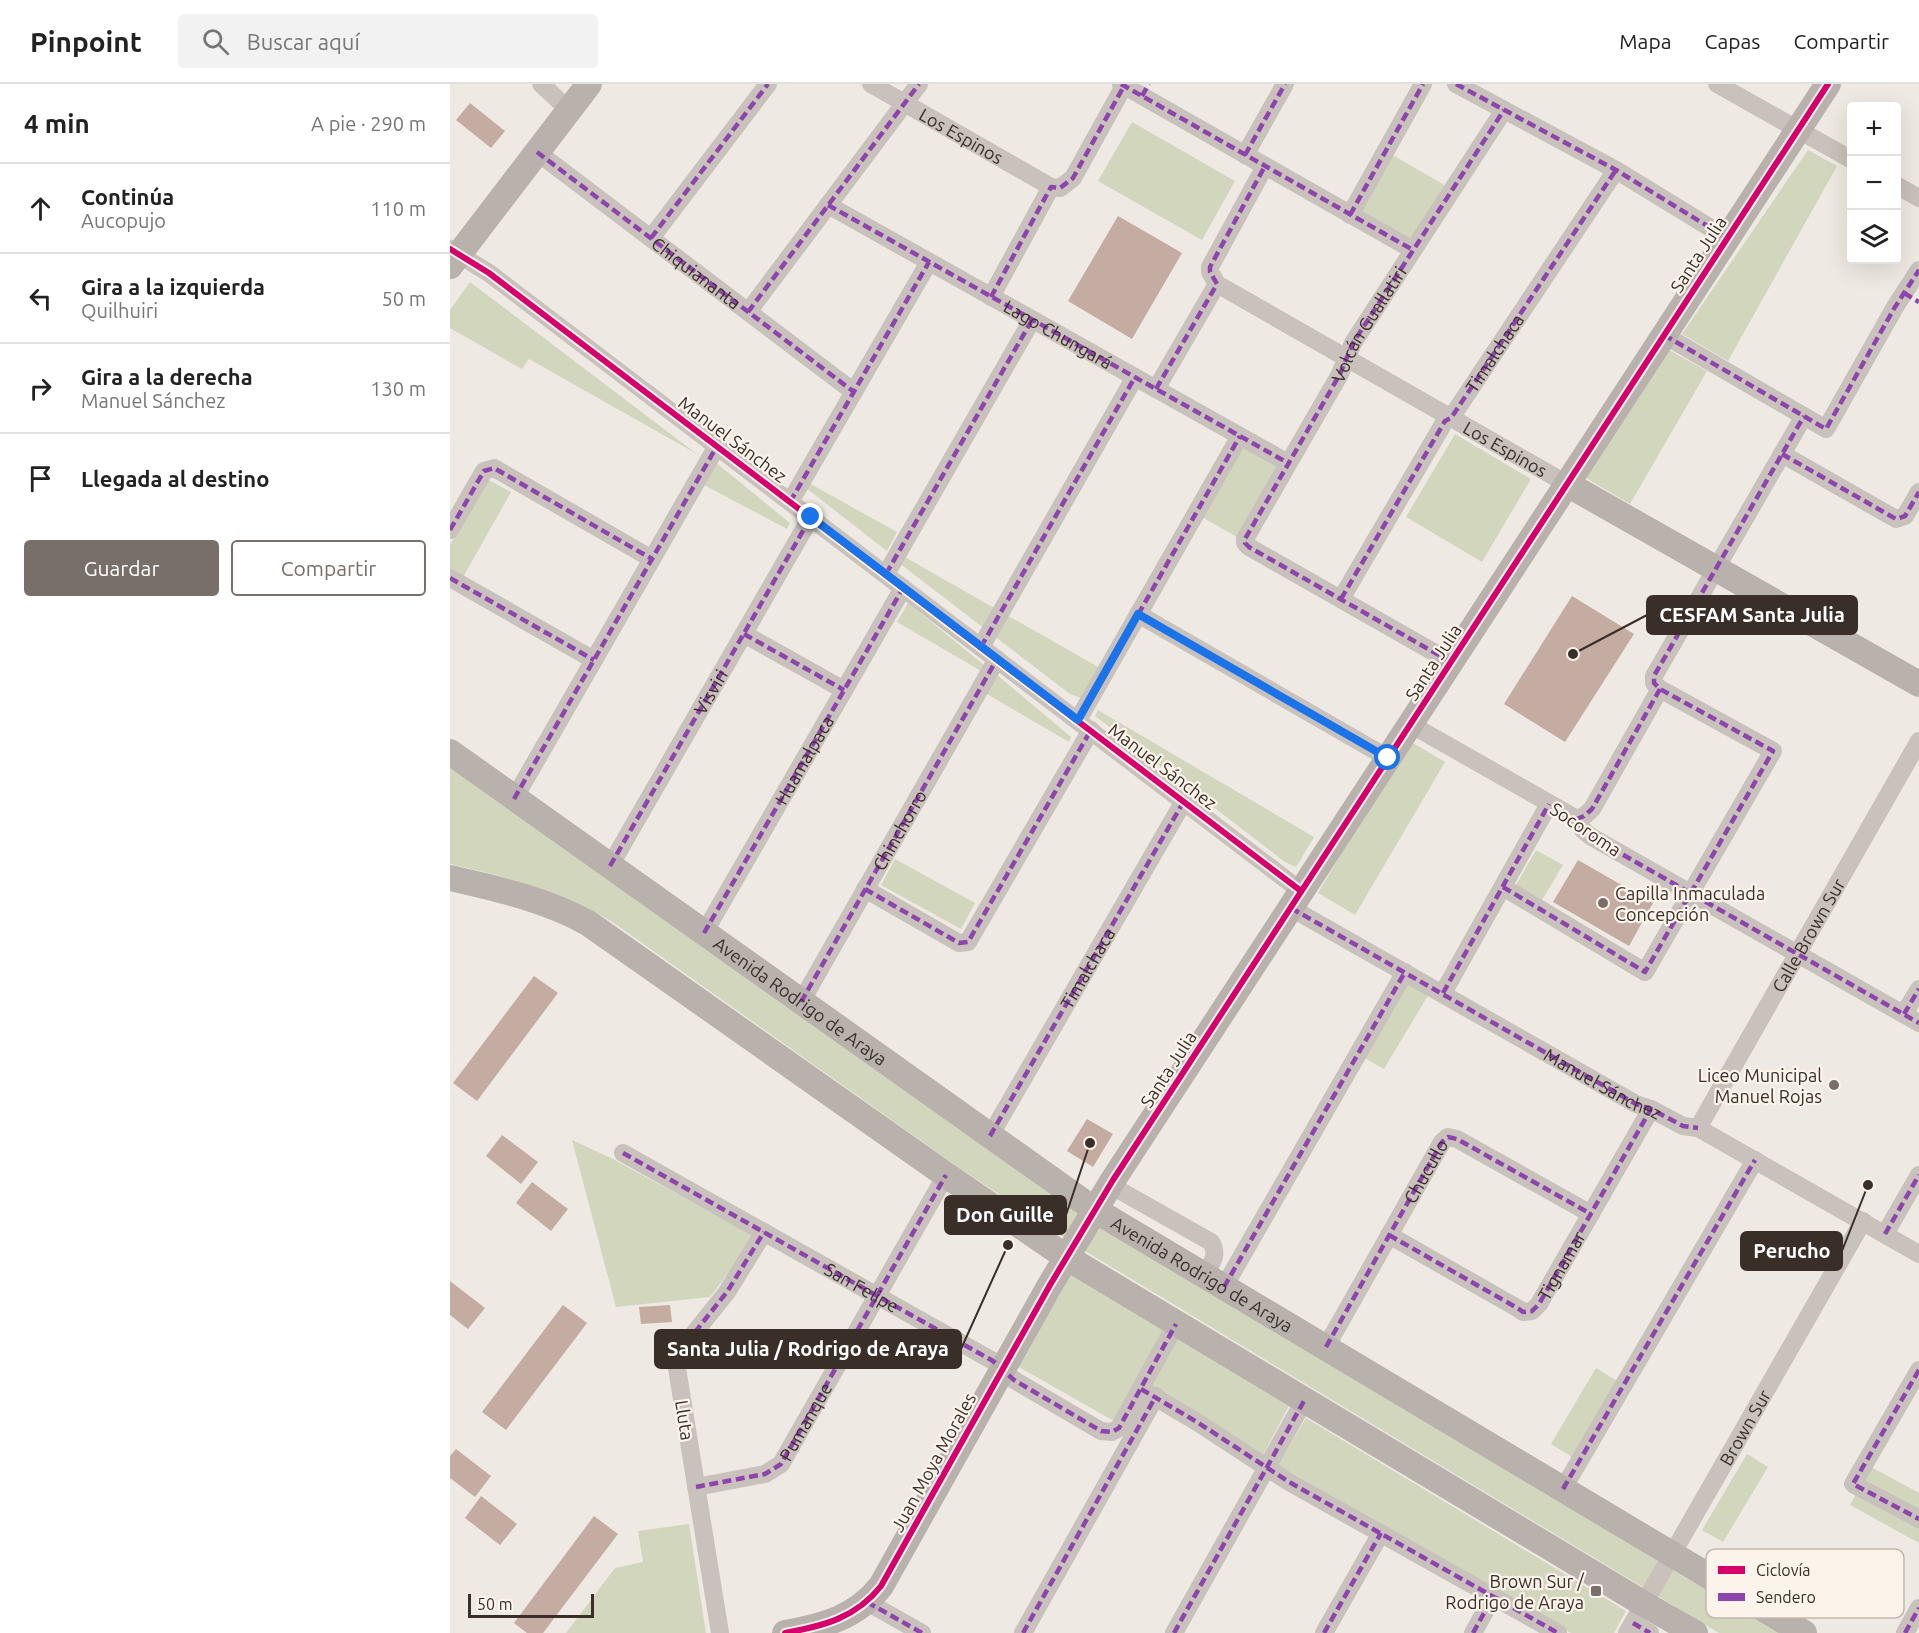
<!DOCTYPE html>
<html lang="es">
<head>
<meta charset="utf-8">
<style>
	:root { --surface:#fff; --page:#f2f2f2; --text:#222; --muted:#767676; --line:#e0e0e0; --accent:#796f6a }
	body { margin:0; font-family:Ubuntu,sans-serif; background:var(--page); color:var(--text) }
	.controls { position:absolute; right:18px; top:18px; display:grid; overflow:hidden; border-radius:6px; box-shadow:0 6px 24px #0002 }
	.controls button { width:54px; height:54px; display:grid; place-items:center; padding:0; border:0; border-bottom:2px solid var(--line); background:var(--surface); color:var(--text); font:30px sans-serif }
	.scale { position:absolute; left:18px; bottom:15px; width:126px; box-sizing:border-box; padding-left:6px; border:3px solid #3a2e29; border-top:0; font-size:16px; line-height:21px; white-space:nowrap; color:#3a2e29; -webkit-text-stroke:4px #fcf3eb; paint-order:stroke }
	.stop { position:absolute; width:18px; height:18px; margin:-14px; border:4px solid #1a73e8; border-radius:50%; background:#fff }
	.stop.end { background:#1a73e8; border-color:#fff; box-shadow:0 2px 6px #0008 }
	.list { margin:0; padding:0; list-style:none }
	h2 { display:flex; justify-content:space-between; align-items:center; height:78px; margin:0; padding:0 24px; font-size:26px }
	h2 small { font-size:20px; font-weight:400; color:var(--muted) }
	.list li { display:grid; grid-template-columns:39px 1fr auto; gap:18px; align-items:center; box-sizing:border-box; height:90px; padding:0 24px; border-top:2px solid var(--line) }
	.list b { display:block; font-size:22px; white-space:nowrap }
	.list p { margin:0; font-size:20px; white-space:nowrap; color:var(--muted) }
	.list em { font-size:20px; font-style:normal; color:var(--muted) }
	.actions { display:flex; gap:12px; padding:18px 24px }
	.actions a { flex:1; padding:14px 0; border:2px solid var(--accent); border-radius:6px; text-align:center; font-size:21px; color:var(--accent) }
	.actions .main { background:var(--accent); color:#fff }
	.icon { flex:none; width:33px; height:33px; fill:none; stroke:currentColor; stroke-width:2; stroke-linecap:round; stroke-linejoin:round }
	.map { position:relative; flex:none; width:1469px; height:1549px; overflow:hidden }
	header { display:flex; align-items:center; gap:36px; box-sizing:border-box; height:84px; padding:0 30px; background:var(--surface); border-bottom:2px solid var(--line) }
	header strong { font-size:28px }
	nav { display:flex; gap:33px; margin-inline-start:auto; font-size:21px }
	.search { width:420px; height:54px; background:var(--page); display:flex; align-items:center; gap:15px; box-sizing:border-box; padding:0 21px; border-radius:6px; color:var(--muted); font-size:22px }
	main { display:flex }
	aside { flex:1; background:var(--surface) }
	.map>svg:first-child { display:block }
	.green { fill:#d1d6bc }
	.building { fill:#c4aca3 }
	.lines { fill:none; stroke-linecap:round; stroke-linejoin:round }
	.street { stroke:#c9c1bb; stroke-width:18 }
	.secondary { stroke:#b9b1ac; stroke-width:26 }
	.quiet { stroke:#8e44ad; stroke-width:4.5; stroke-dasharray:9 4.5; stroke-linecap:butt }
	.cycleway-casing { stroke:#fcf3eb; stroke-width:10 }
	.cycleway { stroke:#d6006c; stroke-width:6 }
	.route { stroke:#1a73e8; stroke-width:8 }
	.poi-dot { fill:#796f6a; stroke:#fcf3eb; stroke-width:2 }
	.labels { text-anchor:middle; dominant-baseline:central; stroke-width:4.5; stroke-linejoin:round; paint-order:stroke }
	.street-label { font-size:18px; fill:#3a2e29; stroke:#fcf3eb }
	.poi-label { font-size:18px; fill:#3a2e29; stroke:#fcf3eb; text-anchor:end }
	.key { fill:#fcf3eb; stroke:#c2b8b1; stroke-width:1.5 }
	.key-label { font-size:16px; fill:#3a2e29 }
	.leader { fill:none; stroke:#3a2e29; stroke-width:2 }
	.callout-dot { fill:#3a2e29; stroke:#fcf3eb; stroke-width:2 }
	.callout { fill:#3a2e29; stroke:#3a2e29; stroke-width:2 }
	.callout-label { font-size:20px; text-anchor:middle; font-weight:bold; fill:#fff }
</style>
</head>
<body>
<header>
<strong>Pinpoint</strong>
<div class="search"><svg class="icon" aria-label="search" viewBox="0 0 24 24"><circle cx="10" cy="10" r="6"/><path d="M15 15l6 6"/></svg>Buscar aquí</div>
<nav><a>Mapa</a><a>Capas</a><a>Compartir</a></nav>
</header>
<main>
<aside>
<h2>4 min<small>A pie · 290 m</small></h2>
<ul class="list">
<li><svg class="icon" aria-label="ahead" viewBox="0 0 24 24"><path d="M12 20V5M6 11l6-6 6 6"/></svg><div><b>Continúa</b><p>Aucopujo</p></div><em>110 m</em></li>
<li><svg class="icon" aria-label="left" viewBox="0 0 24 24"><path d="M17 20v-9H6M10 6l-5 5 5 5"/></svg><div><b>Gira a la izquierda</b><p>Quilhuiri</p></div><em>50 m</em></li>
<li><svg class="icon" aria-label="right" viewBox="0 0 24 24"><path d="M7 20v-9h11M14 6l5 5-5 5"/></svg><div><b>Gira a la derecha</b><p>Manuel Sánchez</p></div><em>130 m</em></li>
<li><svg class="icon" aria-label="arrive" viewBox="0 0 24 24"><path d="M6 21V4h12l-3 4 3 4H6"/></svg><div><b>Llegada al destino</b></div></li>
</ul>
<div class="actions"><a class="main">Guardar</a><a>Compartir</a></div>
</aside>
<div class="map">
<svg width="1469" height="1549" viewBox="0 0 1469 1549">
	<rect width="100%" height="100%" fill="#efe9e3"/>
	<path class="green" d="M682,38l103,59 -33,59 -104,-59z
		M1358,66l29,16 -109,195 -46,-27z
		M941,70l55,32 -32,55 -55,-32z
		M20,198l227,172 -168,-95 -7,10 -72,-41v-18z
		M1219,266l38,21 -77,133 -44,-26z
		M1005,350l76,45 -49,83 -76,-45z
		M790,361l38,21 -39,72 -39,-22z
		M265,378l75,61 -3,6 -83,-44z
		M37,395l24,13 -49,87 -12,-7v-27z
		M357,398l90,50 -10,19 -81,-63z
		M453,472l197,112 -19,30 -11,-4 -171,-131z
		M458,519l76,62 -3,6 -84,-49z
		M546,590l75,63 -2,5 -84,-49z
		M648,626l216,127 -18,30 -11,-5 -190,-146z
		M958,656l37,22 -90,153 -37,-22z
		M0,678l611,440 526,315 95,59 102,57h-65l-644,-388 -120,-80 -344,-244c-53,-30 -102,-44 -161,-57z
		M1086,766l27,15 -21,35 -26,-15z
		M445,775l80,44 -14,26 -80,-44z
		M957,897l22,13 -45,75 -21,-12z
		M122,1056l39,18 145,79 -46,60 -94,10z
		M623,1188l217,132 -28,53 -122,-79 -26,43 -97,-55z
		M1146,1284l21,13 -45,76 -21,-13z
		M856,1334l320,193 -12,22h-43l-293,-168z
		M1297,1370l21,13 -45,75 -21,-12z
		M1421,1383l48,26v50l-69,-38z
		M239,1440l17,109h-140l49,-65 28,-6 -5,-31z"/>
	<path class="building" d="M20,19l35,28 -14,17 -35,-28z
		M668,132l64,37 -50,86 -64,-38z
		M1122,512l62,38 -69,108 -61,-38z
		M1128,776l75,43 -24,43 -76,-44z
		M84,892l24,17 -81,108 -24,-18z
		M637,1035l26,15 -20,33 -26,-16z
		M52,1051l36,27 -17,22 -35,-28z
		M82,1098l36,27 -17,22 -35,-28z
		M0,1197l35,27 -17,21 -18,-14z
		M113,1221l24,18 -81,107 -24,-18z
		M220,1221l2,17 -31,2 -2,-17z
		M6,1365l35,27 -16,21 -25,-19v-22z
		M31,1412l36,28 -17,21 -35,-27z
		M144,1432l24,18 -75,99h-16l-13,-10z"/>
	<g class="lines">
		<g class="street">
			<path d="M91,0l28,26"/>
			<path id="s1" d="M421,0l180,103 9,1 13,-10 51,-92"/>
			<path d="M671,0l292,166"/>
			<path d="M1006,0l160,86 111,68"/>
			<path d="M1267,0l135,76"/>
			<path d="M87,68l317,240"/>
			<path d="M795,71l40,-71"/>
			<path id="s2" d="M815,82l-55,101v5l7,12 350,200"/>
			<path d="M1446,101l23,13"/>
			<path d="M378,121l460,258"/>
			<path d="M900,131l73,-131"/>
			<path d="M201,154l117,-154"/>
			<path d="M0,165l39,24 812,618"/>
			<path d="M541,213l60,-110"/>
			<path d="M298,228l171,-228"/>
			<path d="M1214,251l162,94 69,-122 24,-37"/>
			<path d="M706,305l61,-105"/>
			<path d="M1332,370l114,65 9,-3 14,-24"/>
			<path d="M340,418l139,-240"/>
			<path d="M0,446l34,-59 10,-3 158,91"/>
			<path d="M436,490l146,-254"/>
			<path d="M0,494l144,82"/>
			<path d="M891,515l104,-178 6,-3 165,-248"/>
			<path d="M688,530l250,144"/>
			<path d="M294,550l100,56"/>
			<path d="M531,563l154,-270"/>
			<path id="s3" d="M1001,578l-202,-115 -4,-4v-4l95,-165 13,-31 151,-233"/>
			<path d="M628,636l162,-284"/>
			<path d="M960,640l167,95 6,11 7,6 329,187"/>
			<path d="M64,715l203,-353"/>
			<path d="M1127,735l7,-3 8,-7 68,-120"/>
			<path id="s4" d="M160,782l201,-349"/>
			<path d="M1053,803l142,85 128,-221 -113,-62 -6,-6v-7l150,-260"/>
			<path d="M415,805l94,54 9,-1 123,-212"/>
			<path id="s5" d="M841,824l345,196 15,5 32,17 15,2 221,126"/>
			<path id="s6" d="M254,849l199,-345"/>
			<path d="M993,909l106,-189"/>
			<path id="s7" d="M351,918l196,-343"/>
			<path d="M1454,930l15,-25"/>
			<path id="s8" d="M1248,1044l221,-387"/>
			<path id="s9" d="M540,1052l194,-335"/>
			<path id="s10" d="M173,1069l370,208 21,19 87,51 11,1 7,-4 57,-104"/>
			<path d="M660,1101l101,57c8,13 0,22 -6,33"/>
			<path d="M1435,1150l34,-59"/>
			<path d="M939,1151l130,74 4,3 9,-1 7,-7 112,-195"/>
			<path d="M774,1203l181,-315"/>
			<path id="s11" d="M876,1263l116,-205 6,-5 9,2 134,75"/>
			<path d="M1469,1286l-66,114 66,35"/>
			<path d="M691,1305l56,33 92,60 269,151"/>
			<path id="s12" d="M246,1403l69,-13 16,-10 165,-289"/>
			<path d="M1113,1405l192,-329"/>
			<path d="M417,1518l55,31"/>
			<path d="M1183,1539l17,10"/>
			<path d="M270,1549l-44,-271 3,-10 48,-60 37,-60"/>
			<path d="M573,1549l133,-237"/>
			<path d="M724,1549l130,-232"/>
			<path d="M874,1549l57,-100"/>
			<path d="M1023,1549l20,-36"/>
			<path id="s13" d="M1177,1549l236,-412"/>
			<path d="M1455,1549l14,-25"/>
		</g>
		<g class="secondary">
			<path d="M0,182l139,-182"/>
			<path d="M1117,400l352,200"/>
			<path id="s14" d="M0,668l645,458 709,423"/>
			<path d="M0,794c48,11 94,21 138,45l358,252 120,82 578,347 51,29"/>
			<path d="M335,1549c38,-7 71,-15 96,-47l169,-301 63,-105 715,-1096"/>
		</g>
		<g class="quiet">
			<path d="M671,0l292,166"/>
			<path d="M1006,0l160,86 111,68"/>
			<path d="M692,12l7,-12"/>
			<path id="s15" d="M87,68l317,240"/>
			<path d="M795,71l40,-71"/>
			<path id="s16" d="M378,121l460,258"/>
			<path d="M900,131l73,-131"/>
			<path d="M201,154l117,-154"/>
			<path d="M1454,209l15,9"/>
			<path d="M541,213l60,-110 9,1 13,-10 51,-92"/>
			<path d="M298,228l171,-228"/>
			<path d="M1214,251l162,94 69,-122 24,-37"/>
			<path d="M706,305l61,-105 -7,-12v-5l55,-101"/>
			<path d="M1332,370l114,65 9,-3 14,-24"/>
			<path d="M340,418l139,-240"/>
			<path d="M0,446l34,-59 10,-3 158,91"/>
			<path d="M436,490l146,-254"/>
			<path d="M0,494l144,82"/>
			<path id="s17" d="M891,515l104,-178 6,-3 165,-248"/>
			<path d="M688,530l250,144"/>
			<path d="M294,550l100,56"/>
			<path d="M531,563l154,-270"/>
			<path d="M1001,578l-202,-115 -4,-4v-4l95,-165 13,-31 151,-233"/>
			<path d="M1210,605l-68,120 -8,7 -7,3 6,11 7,6 329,187"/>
			<path d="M628,636l162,-284"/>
			<path d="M64,715l203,-353"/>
			<path d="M160,782l201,-349"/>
			<path d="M1053,803l142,85 128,-221 -113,-62 -6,-6v-7l150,-260"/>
			<path d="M415,805l94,54 9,-1 123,-212"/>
			<path d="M841,824l345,196 15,5 32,17 15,2"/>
			<path d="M254,849l199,-345"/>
			<path d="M993,909l106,-189"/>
			<path d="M351,918l196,-343"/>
			<path d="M1454,930l15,-25"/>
			<path d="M540,1052l194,-335"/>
			<path d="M173,1069l370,208 21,19 87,51 11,1 7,-4 57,-104"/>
			<path d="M1435,1150l34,-59"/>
			<path id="s18" d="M939,1151l130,74 4,3 9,-1 7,-7 112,-195"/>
			<path d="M774,1203l181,-315"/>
			<path d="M876,1263l116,-205 6,-5 9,2 134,75"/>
			<path d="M226,1283l3,-15 48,-60 37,-60"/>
			<path d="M1469,1286l-66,114 66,35"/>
			<path d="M691,1305l56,33 92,60 269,151"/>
			<path d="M246,1403l69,-13 16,-10 165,-289"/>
			<path d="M1113,1405l192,-329"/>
			<path d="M417,1518l55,31"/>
			<path d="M1183,1539l17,10"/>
			<path d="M573,1549l133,-237"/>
			<path d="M724,1549l130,-232"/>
			<path d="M874,1549l57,-100"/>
			<path d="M1023,1549l20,-36"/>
			<path d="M1455,1549l14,-25"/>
		</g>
		<defs>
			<path id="cycleway" d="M0,165l39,24 812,618
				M335,1549c38,-7 71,-15 96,-47l169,-301 63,-105 715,-1096"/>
		</defs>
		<use href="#cycleway" class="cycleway-casing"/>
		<use href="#cycleway" class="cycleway"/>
	</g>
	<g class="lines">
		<path class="route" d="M361,433l267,203 60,-106 250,144"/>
	</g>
	<g class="poi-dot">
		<circle cx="1153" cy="819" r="6"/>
		<circle cx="1384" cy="1001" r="6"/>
		<rect x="1140" y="1501" width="12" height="12" rx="3"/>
	</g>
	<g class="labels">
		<g class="street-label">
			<text stroke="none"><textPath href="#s1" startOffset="104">Los Espinos</textPath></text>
			<text transform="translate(1248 170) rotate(-57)">Santa Julia</text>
			<text stroke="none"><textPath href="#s15" startOffset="200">Chiquiananta</textPath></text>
			<text stroke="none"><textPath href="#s3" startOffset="490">Volcán Guallatiri</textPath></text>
			<text stroke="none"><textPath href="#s16" startOffset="264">Lago Chungará</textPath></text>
			<text stroke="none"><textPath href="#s17" startOffset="291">Timalchaca</textPath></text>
			<text transform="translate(283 355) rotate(37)">Manuel Sánchez</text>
			<text stroke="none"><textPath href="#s2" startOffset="466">Los Espinos</textPath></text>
			<text transform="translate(983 578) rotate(-57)">Santa Julia</text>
			<text stroke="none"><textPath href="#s4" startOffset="201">Visviri</textPath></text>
			<text stroke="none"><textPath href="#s6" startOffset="200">Huamalpaca</textPath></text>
			<text transform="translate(713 682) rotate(37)">Manuel Sánchez</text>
			<text transform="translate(1136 745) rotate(34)">Socoroma</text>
			<text stroke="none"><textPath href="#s7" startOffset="198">Chinchorro</textPath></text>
			<text stroke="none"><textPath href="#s8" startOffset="222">Calle Brown Sur</textPath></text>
			<text stroke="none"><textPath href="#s9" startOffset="194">Timalchaca</textPath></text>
			<text stroke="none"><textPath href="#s14" startOffset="430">Avenida Rodrigo de Araya</textPath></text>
			<text transform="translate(718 985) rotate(-57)">Santa Julia</text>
			<text stroke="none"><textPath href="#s5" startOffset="358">Manuel Sánchez</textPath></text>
			<text stroke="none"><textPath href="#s11" startOffset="202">Chucullo</textPath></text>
			<text stroke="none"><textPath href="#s18" startOffset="218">Tignamar</textPath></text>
			<text stroke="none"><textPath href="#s14" startOffset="916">Avenida Rodrigo de Araya</textPath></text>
			<text stroke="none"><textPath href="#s10" startOffset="274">San Felipe</textPath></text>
			<text transform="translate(235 1336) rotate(81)">Lluta</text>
			<text stroke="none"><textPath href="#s12" startOffset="138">Pumanque</textPath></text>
			<text stroke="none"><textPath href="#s13" startOffset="237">Brown Sur</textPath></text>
			<text transform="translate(483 1378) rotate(-61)">Juan Moya Morales</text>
		</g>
		<g class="poi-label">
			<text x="1165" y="809" text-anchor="start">Capilla Inmaculada<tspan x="1165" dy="21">Concepción</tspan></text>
			<text x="1372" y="991">Liceo Municipal<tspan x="1372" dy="21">Manuel Rojas</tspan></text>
			<text x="1134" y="1497">Brown Sur /<tspan x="1134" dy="21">Rodrigo de Araya</tspan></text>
		</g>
	</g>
	<rect x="1256" y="1465" width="198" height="69" rx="9" class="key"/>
	<rect x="1268" y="1482" width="27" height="8" fill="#d6006c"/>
	<rect x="1268" y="1509" width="27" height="8" fill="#8e44ad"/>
	<g class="key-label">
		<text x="1306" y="1492">Ciclovía</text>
		<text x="1306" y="1519">Sendero</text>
	</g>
	<path class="leader" d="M1123 570L1197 531M640 1059L616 1131M1418 1101L1392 1167M558 1161L511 1265"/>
	<g class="callout-dot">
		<circle cx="1123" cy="570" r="6"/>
		<circle cx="640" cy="1059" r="6"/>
		<circle cx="1418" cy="1101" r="6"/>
		<circle cx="558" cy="1161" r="6"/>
	</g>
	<g class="callout">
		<rect x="1197" y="512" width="210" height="38" rx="6"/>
		<rect x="495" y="1112" width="121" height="38" rx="6"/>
		<rect x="1291" y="1148" width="101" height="38" rx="6"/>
		<rect x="205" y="1246" width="306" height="38" rx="6"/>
	</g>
	<g class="callout-label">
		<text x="1302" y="538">CESFAM Santa Julia</text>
		<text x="555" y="1138">Don Guille</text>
		<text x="1342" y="1174">Perucho</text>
		<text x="358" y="1272">Santa Julia / Rodrigo de Araya</text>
	</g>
</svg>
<div class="controls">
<button>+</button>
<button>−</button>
<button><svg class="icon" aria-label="layers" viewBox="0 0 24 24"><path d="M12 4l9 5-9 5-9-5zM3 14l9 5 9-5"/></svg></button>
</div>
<div class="scale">50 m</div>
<div class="stop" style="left:938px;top:674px"></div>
<div class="stop end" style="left:361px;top:433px"></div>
</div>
</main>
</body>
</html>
